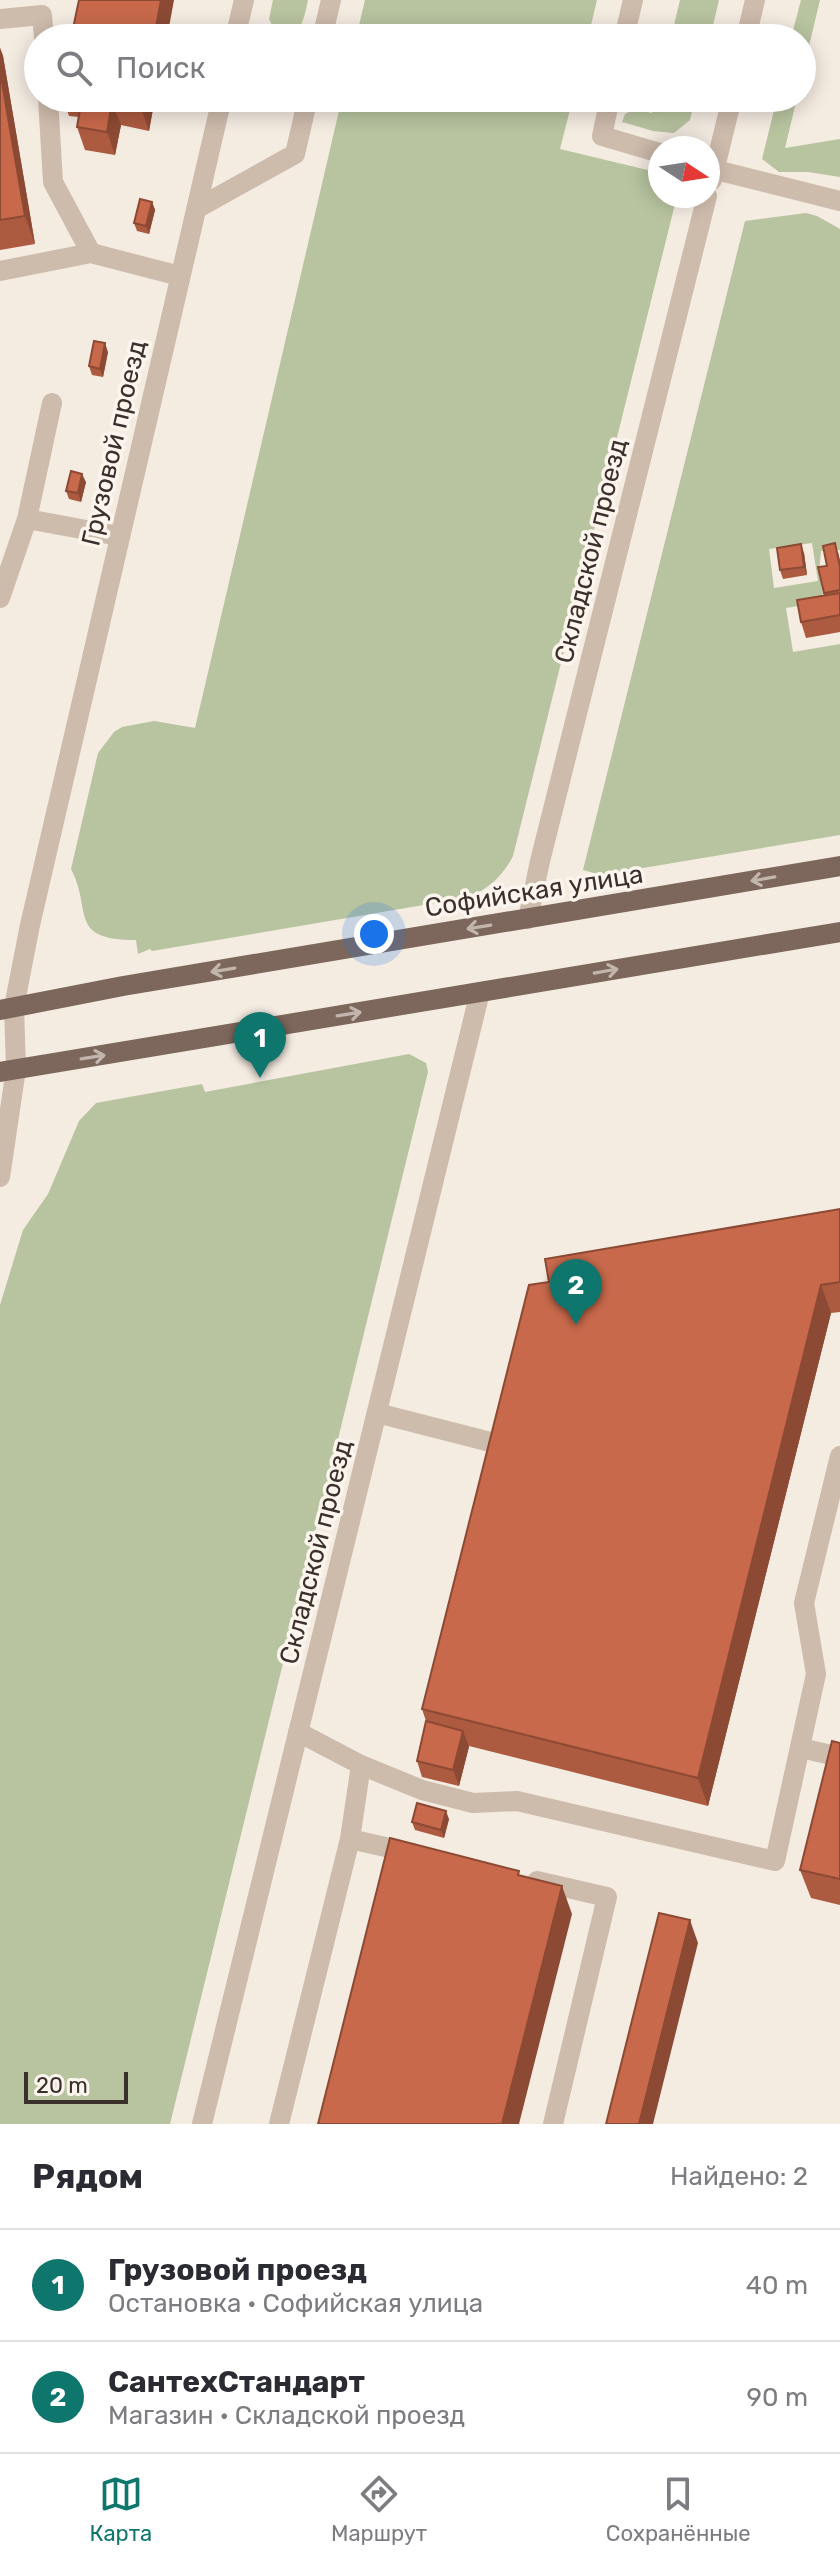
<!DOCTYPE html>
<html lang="ru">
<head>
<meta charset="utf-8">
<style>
	:root { --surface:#fff; --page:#f7f7f7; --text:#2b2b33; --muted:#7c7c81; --line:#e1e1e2; --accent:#0f766e }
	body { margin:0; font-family:Rubik,sans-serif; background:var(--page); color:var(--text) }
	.compass { position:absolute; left:648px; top:136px; width:72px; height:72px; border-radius:50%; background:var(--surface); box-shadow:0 4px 20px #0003; rotate:102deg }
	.scale { position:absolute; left:24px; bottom:20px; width:104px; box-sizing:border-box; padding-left:8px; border:4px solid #3b302b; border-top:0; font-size:22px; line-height:28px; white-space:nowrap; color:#3b302b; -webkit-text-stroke:6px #fbf5ee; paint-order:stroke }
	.you { position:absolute; left:374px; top:934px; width:28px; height:28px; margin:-20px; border:6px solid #fff; border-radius:50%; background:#1a73e8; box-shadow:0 0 0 12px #1a73e833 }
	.badge { display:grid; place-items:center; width:52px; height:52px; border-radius:50%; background:var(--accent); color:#fff; font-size:26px; font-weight:700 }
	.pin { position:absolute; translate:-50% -66px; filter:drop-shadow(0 2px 4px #0008) }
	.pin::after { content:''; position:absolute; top:42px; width:28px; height:24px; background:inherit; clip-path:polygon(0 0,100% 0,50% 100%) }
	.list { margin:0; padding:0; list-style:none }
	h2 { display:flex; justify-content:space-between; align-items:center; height:104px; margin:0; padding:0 32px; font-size:34px }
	h2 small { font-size:26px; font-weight:400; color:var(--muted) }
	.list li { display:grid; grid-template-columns:52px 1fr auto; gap:24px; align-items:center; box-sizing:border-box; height:112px; padding:0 32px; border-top:2px solid var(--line) }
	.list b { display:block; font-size:30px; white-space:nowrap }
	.list p { margin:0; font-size:26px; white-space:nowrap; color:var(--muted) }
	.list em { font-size:26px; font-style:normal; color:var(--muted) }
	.icon { flex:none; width:44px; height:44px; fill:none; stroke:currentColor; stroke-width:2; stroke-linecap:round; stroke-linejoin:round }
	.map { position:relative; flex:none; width:840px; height:2124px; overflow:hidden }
	.search { position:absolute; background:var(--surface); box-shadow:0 4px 20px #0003; left:24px; right:24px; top:24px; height:88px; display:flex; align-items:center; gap:20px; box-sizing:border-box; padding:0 28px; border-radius:44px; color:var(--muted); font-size:30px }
	.sheet { height:328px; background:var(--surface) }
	nav { display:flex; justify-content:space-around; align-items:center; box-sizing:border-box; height:112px; border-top:2px solid var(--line); background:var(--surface); font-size:22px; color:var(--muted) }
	nav a { display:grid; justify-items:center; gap:4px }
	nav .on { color:var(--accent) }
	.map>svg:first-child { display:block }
	.green { fill:#b8c4a0; fill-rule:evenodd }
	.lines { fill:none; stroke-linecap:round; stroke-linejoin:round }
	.minor { stroke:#cdbbac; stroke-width:20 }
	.major { stroke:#7d675c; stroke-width:20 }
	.wall { fill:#ac5a40 }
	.shaded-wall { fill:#8c4a34 }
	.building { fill:#c8694b; stroke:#8c4a34; stroke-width:2 }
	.oneway { stroke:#c2b5ac }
	.labels { text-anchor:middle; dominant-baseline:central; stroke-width:7; stroke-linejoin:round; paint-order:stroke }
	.street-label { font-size:26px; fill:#3b302b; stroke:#fbf5ee }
</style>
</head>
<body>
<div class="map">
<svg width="840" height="2124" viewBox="0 0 840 2124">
	<rect width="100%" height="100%" fill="#f4ebe1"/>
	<path class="green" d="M273,0h35c-5,23 -7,42 -36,25l-3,-6z
		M365,0h232l-9,38h-232z
		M680,0h39l-9,38h-39z
		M801,0h19l-18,75v-37h-11z
		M342,98h231l-13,51 100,24v23h17l-164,660c-10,20 -26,35 -48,42l-313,53 -2,-2 -12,5 -2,-14c-69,0 -43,-29 -65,-71l27,-116 16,-21 8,-5 32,-6 41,7z
		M656,98h39l-5,22 -16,13 -21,-2 -31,-9 3,-8 9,-5 18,4z
		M777,98h20l-12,50 55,-9v38l-32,-5h-29l-17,-13z
		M806,213l11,3 23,13v321l-19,1 -2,21 5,30 -38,6 7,44 47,-8v191l-239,40 -18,-5 162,-649zM812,543l6,38 -44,7 -5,-39z
		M409,1054l17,9 2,9 -258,1052h-170v-819l23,-75 25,-36 31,-73 17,-18 106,-19 3,8z"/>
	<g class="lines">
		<path class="minor" d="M0,19l42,-4 2,23
			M235,38l9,-38
			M322,38l9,-38
			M624,38l9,-38
			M746,38l9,-38
			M48,98l5,84 38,71 89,23
			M610,98l-8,38 58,17
			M708,168l132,33
			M712,180l20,-82
			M196,209l99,-55 13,-56
			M0,271l91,-18
			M27,519l92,17
			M0,598l27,-79 25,-116
			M528,919l12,-58 167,-665
			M0,1177l16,-108 -2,-62 16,-82 192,-827
			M377,1413l129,33
			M298,1732l63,33 61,25 51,13 44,-2 258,60 41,-187 -12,-71 36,-147
			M801,1748l39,9
			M350,1839l62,14
			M537,1881l70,16 -54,227
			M202,2124l278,-1132
			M279,2124l71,-285 11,-74"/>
		<path class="major" d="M0,1010l123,-24 717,-120
			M0,1072l840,-140"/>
	</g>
	<path class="wall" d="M0,48l3,8 32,188 -35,6z
		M63,98h92l-6,33 -28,-6 -6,30 -30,-5 -8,-23 2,-10 -10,-1z
		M152,202l3,8 -6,24 -12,-3 -3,-8z
		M108,352l-5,25 -11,-2 -3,-9z
		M86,482l-5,20 -12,-3 -3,-8z
		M838,552l2,8v72l-34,6 -5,-16 23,-27 -6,-28 9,-1z
		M804,553l3,22 -24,4 -3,-9z
		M840,1209v103l-9,1 -123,493 -239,-60 -10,40 -37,-9 -5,-16 9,-40 -4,-12 127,-427z
		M840,1743v162l-29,-7 -11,-28z
		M449,1819l-5,19 -29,-8 -3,-8z"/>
	<path class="shaded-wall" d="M161,0h13l-7,38h-13z
		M0,48l3,8 32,188 -10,-28 -25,-145z
		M143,98h12l-6,33 -8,-23z
		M112,103l9,22 -6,30 -8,-23z
		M152,202l3,8 -6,24 -3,-8z
		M105,343l3,9 -5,25 -3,-8z
		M82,474l4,8 -5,20 -3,-9z
		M801,544l3,9 3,22 -3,-8z
		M821,1285l10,28 -123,493 -10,-28z
		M463,1731l6,16 -10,39 -6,-16z
		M446,1811l3,8 -5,19 -3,-8z
		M562,1886l10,28 -53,210h-17z
		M690,1920l8,23 -45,181h-14z"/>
	<path class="building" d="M79,0h82l-7,38h-83z
		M0,71l25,145 -25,4z
		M82,98h61l-2,10 -29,-5 -5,29 -30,-5z
		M140,199l12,3 -6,24 -12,-3z
		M94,341l11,2 -5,26 -11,-3z
		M71,471l11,3 -4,19 -12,-2z
		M835,543l5,24v23l-16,3 -6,-26 9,-1 -4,-20z
		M801,544l3,23 -24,3 -3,-22z
		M840,593v22l-39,7 -4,-22z
		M840,1209v73l-19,3 -123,493 -276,-69 107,-424 20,-3 -4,-23z
		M426,1721l37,10 -10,39 -36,-9z
		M832,1741l8,2v136l-40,-9z
		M417,1803l29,8 -5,19 -29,-8z
		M390,1838l129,33 -1,4 44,11 -60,238h-184z
		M659,1913l31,7 -51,204h-33z"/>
	<defs><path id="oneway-shaft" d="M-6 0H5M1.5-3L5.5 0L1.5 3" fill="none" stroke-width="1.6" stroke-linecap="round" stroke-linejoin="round" transform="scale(2)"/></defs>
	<g class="oneway">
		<use href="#oneway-shaft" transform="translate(763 879) rotate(170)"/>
		<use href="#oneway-shaft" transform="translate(479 927) rotate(171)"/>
		<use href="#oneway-shaft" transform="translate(223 970) rotate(171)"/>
		<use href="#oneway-shaft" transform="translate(606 971) rotate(-10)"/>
		<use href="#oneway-shaft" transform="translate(349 1014) rotate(-9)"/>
		<use href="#oneway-shaft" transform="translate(93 1057) rotate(-9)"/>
	</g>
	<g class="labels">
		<g class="street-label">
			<text transform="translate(114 443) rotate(-77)">Грузовой проезд</text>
			<text transform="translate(591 551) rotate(-76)">Складской проезд</text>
			<text transform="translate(534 891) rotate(-9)">Софийская улица</text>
			<text transform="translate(316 1552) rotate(-76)">Складской проезд</text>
		</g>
	</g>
</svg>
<svg class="compass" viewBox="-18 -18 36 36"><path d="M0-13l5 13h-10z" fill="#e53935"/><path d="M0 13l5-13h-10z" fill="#7c7c81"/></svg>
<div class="scale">20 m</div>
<div class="you"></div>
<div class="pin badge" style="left:260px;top:1078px">1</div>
<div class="pin badge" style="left:576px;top:1325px">2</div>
<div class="search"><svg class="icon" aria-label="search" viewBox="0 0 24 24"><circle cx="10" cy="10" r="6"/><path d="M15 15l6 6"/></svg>Поиск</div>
</div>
<section class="sheet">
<h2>Рядом<small>Найдено: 2</small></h2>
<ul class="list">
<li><span class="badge">1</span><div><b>Грузовой проезд</b><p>Остановка · Софийская улица</p></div><em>40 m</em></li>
<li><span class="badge">2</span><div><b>СантехСтандарт</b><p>Магазин · Складской проезд</p></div><em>90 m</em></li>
</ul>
</section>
<nav>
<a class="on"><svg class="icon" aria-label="map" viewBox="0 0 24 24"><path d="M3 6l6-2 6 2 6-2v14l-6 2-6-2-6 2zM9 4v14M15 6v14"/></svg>Карта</a>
<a><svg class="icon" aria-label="directions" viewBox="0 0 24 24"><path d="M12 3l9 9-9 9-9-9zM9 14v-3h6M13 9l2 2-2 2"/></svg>Маршрут</a>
<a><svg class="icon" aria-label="saved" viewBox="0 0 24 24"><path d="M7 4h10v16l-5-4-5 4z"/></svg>Сохранённые</a>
</nav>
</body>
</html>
